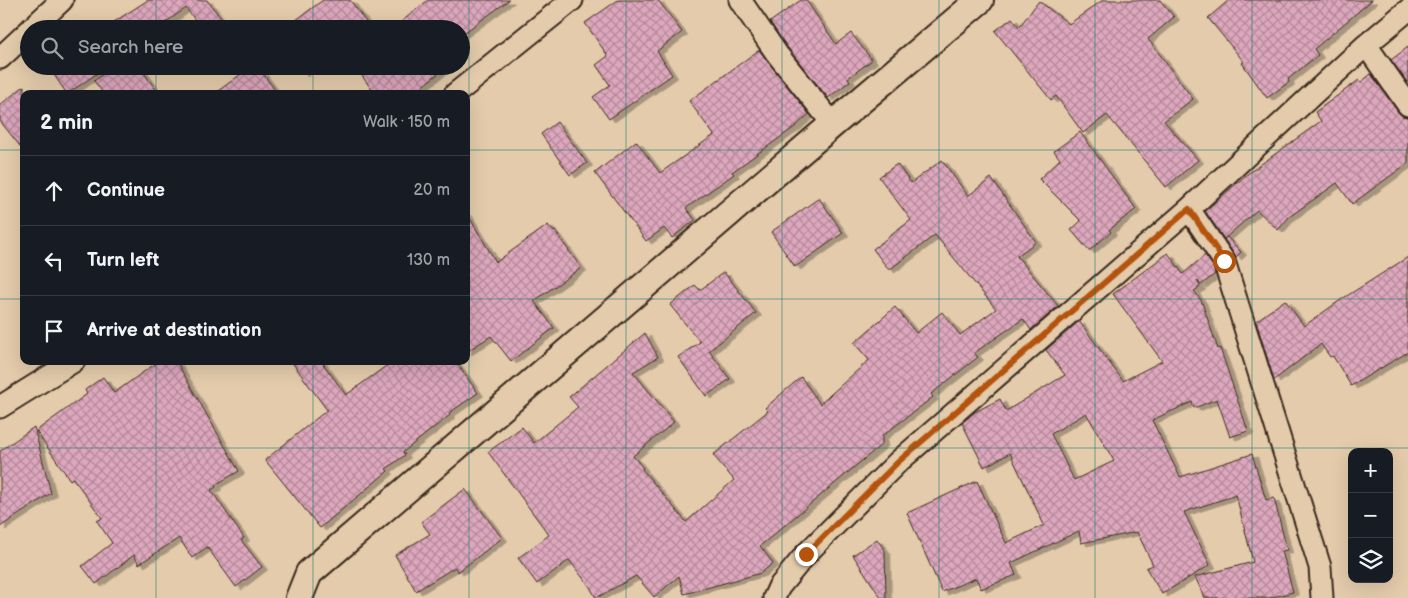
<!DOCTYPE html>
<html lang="en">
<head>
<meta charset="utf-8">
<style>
	:root { --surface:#171b24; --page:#242831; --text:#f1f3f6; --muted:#9ea1a6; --line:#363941 }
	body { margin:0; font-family:"Balsamiq Sans",sans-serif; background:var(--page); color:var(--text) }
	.controls { position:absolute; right:15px; bottom:15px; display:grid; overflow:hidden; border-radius:10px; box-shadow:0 5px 20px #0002 }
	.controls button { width:45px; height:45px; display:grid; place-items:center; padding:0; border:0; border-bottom:1px solid var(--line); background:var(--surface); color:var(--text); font:25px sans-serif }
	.stop { position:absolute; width:15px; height:15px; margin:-11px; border:4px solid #b45309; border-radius:50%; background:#fff }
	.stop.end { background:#b45309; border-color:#fff; box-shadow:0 1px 5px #0008 }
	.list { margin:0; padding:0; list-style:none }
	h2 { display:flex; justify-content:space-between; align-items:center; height:65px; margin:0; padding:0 20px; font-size:21px }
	h2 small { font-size:16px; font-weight:400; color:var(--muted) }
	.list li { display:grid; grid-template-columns:32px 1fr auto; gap:15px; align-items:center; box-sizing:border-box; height:70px; padding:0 20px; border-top:1px solid var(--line) }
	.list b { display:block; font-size:19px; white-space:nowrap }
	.list em { font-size:16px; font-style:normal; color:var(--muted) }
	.icon { flex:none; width:28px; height:28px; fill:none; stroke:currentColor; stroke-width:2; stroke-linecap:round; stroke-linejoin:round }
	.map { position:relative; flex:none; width:1408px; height:598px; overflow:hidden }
	.search { position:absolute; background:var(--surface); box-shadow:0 5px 20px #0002; left:20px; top:20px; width:450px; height:55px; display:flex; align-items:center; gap:12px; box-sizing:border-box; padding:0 18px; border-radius:28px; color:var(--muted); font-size:19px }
	.panel { position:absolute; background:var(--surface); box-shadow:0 5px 20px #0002; left:20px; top:90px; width:450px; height:275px; border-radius:10px }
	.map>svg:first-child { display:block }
	.building { fill:url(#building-cross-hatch); stroke:#3b2a1e; fill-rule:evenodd; filter:url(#shadow) }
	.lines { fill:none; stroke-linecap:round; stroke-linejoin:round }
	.minor-casing { stroke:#3b2a1e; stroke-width:25 }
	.tertiary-casing { stroke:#3b2a1e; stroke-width:30 }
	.minor { stroke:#e3cbab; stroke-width:21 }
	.tertiary { stroke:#e3cbab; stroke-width:26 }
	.route { stroke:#b45309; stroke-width:6 }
	.grid { fill:none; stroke:#0f766e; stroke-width:1; stroke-opacity:0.55 }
</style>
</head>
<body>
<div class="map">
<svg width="1408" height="598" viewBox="0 0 1408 598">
	<defs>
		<pattern id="building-cross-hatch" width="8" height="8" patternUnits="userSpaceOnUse" patternTransform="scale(1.25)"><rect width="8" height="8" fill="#dda7bd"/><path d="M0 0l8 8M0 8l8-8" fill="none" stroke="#b48899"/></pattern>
		<filter id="shadow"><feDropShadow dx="5.5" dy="3" stdDeviation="0" flood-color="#0004"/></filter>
	</defs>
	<rect width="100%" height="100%" fill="#e3cbab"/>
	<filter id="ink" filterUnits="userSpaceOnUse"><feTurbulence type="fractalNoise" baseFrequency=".02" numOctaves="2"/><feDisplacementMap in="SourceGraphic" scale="10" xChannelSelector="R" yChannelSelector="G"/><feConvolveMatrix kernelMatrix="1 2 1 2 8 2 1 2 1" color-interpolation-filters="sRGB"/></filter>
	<g filter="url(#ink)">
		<path class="building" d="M148,0h59l22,29h-27l-16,-21 -30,21h-53z
			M323,0h27l18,25 -5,4h-79z
			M428,0h81l-48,35v-6h-64l-2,-2z
			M618,0h40l24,32 -25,19 15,24 -63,44 -16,-22 17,-12 -14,-20 12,-9 -23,-33z
			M801,0h5l30,44 15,-11 21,27 -24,18 2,3 -22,17 -41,-51 -17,-25z
			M1103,0h57l14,17 -26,22 45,60 -29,22 34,39 -32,27 -59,-72 -24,18 -27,-37 -5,4 -56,-69 17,-13 7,9 20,-26 30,23z
			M1229,0h143l-58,49 4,6 -30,24 1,3 -22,16 -25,-35 2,-1 -36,-44z
			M1408,47v36l-17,-23z
			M759,50l50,64 -13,12 -64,46 2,2 -48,34 9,12 -23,18 -8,-10 -18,13 -51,-68 41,-32 24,32 54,-38 -25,-34z
			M48,66h52l2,4 -35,24z
			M114,66h25l20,28h-55l-10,-13z
			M252,66h5l21,28h-64z
			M297,66h15l-10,8z
			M355,66h93l-36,28h-37z
			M1371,74l27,38 4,4 6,1v46l-56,41 -15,-21 -48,34 -11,13 -21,-20 -33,29 -19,-28 41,-36 75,-54 -6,-9 44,-32 2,2z
			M24,86v65l-24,-30v-16z
			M557,122l30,41 -17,12 -29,-41z
			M1080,132l56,77 -27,21 2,2 -22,19 -18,-21 10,-9 -42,-42 21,-20 -6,-8z
			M942,160l26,36 23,-18 45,64 -19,14 41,50 -27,24 -8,-11 -49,34 4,4 -47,37 2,3 -51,39v8l-122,102 13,17 -12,10 -77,21 -5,-18 -25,21 -18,-21 -40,22 -6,-11 -21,-27 -32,24 -19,-26 31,-23 -61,-83 34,-25 12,16 44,-36 -9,-10 76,-64 13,24 -25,15 41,50 -41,34 10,12 -1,1 44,53 48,-42 -21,-25 55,-44 -3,-3 36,-31 19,27 49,-44 -15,-17 41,-36 21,26 26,-21 18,23 36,-26 -61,-74 -46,35 -16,-21 38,-29 -32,-43 18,-13 14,19z
			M819,198l24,35 -48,34 -24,-35z
			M466,212l30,50 52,-37 6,7 1,-1 26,37 -47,33 20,27 -43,33 -20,-25 -25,16z
			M1227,237l14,15 -5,5 -12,-18z
			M1168,253l15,21 22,-19 8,11 2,8 -14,11 -4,-5 3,7 -6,4 7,9 17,49 2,-1 28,83 -18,6 -13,-38 -23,9 -2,-6 -40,18 28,57 72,-23 14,46 8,-2 13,52 -5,1 11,41 -24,6h-64l-10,-21 58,-15 -17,-67 -52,17 26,53 -48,29 -16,-26 7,-3 -16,-33 -56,11 -2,-12 -68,32 5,12 -35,14 -5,-11 -34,14 -35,-79 70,-32 29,62 38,-18 -34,-72 -26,14 -22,-44 13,-11 25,-13 6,12 59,-36 -19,-25 33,-29 44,60 39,-20 -49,-67zM1086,413l28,48 -40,19 -23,-46z
			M1408,257v95l-57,34 -18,-30 -3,1 -9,-13 -47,36 -18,-59 29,-21 19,26 38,-27z
			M724,272l32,41 -47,38 21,28 -24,17 -28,-39 22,-15 -30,-37 25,-20 5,5z
			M159,361h17l63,110 -24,14 1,2 -5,3 33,48 -3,2 21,27 -26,20 -29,-40 -15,11 -13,-20 -40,26 -5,-9 -38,29 -14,-18 30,-23 -15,-22 5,-3 -29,-40 -3,2 -34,-49 51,-37 -2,-4 18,-13 11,16z
			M291,361h30l25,34 47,-34h62l23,32 -29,20 1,2 -47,37 2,3 -19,14 2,2 -68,57 -55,-68 62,-50z
			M34,427l17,66 -51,34v-76z
			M465,489l37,49 -44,34 -3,-5 -39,24 -21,-36 35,-21 -9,-12z
			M877,539l8,12 1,47h-5l-28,-43z"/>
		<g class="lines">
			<defs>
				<path id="minor" d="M740,0l37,54 56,70
					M31,29l31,-29
					M1366,45l42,60
					M0,58l29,-27
					M455,94l117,-94
					M1189,209l35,52 96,306 2,31
					M0,407l74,-46
					M774,598l5,-11 27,-33 92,-92 291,-253 177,-164 42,-35"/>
				<path id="tertiary" d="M299,598l10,-25 524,-449 147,-124"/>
			</defs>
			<use href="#minor" class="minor-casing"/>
			<use href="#tertiary" class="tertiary-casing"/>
			<use href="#minor" class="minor"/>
			<use href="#tertiary" class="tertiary"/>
		</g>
	</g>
	<g class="lines" filter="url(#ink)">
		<path class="route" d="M806,554l92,-92 291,-253 35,52"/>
	</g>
	<path class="grid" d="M156,0v29M313,0v29M469,0v598M626,0v598M782,0v598M939,0v598M1095,0v598M1252,0v598M156,66v28M313,66v28M0,150h24M466,150h942M0,299h24M466,299h942M156,361v237M313,361v237M0,448h1408"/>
</svg>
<div class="controls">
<button>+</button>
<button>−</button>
<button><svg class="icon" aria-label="layers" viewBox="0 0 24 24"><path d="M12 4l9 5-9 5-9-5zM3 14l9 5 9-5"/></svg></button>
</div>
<div class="stop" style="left:1224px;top:261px"></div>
<div class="stop end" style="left:806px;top:554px"></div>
<div class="search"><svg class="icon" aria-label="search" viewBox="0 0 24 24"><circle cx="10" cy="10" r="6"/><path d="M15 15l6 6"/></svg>Search here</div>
<section class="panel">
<h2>2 min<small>Walk · 150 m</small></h2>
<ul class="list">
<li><svg class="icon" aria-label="ahead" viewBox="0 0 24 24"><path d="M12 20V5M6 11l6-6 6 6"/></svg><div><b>Continue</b></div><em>20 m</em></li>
<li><svg class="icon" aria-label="left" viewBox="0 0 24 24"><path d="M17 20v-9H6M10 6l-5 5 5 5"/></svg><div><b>Turn left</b></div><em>130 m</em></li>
<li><svg class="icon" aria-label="arrive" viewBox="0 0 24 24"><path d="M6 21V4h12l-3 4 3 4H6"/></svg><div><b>Arrive at destination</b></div></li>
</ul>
</section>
</div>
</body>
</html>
